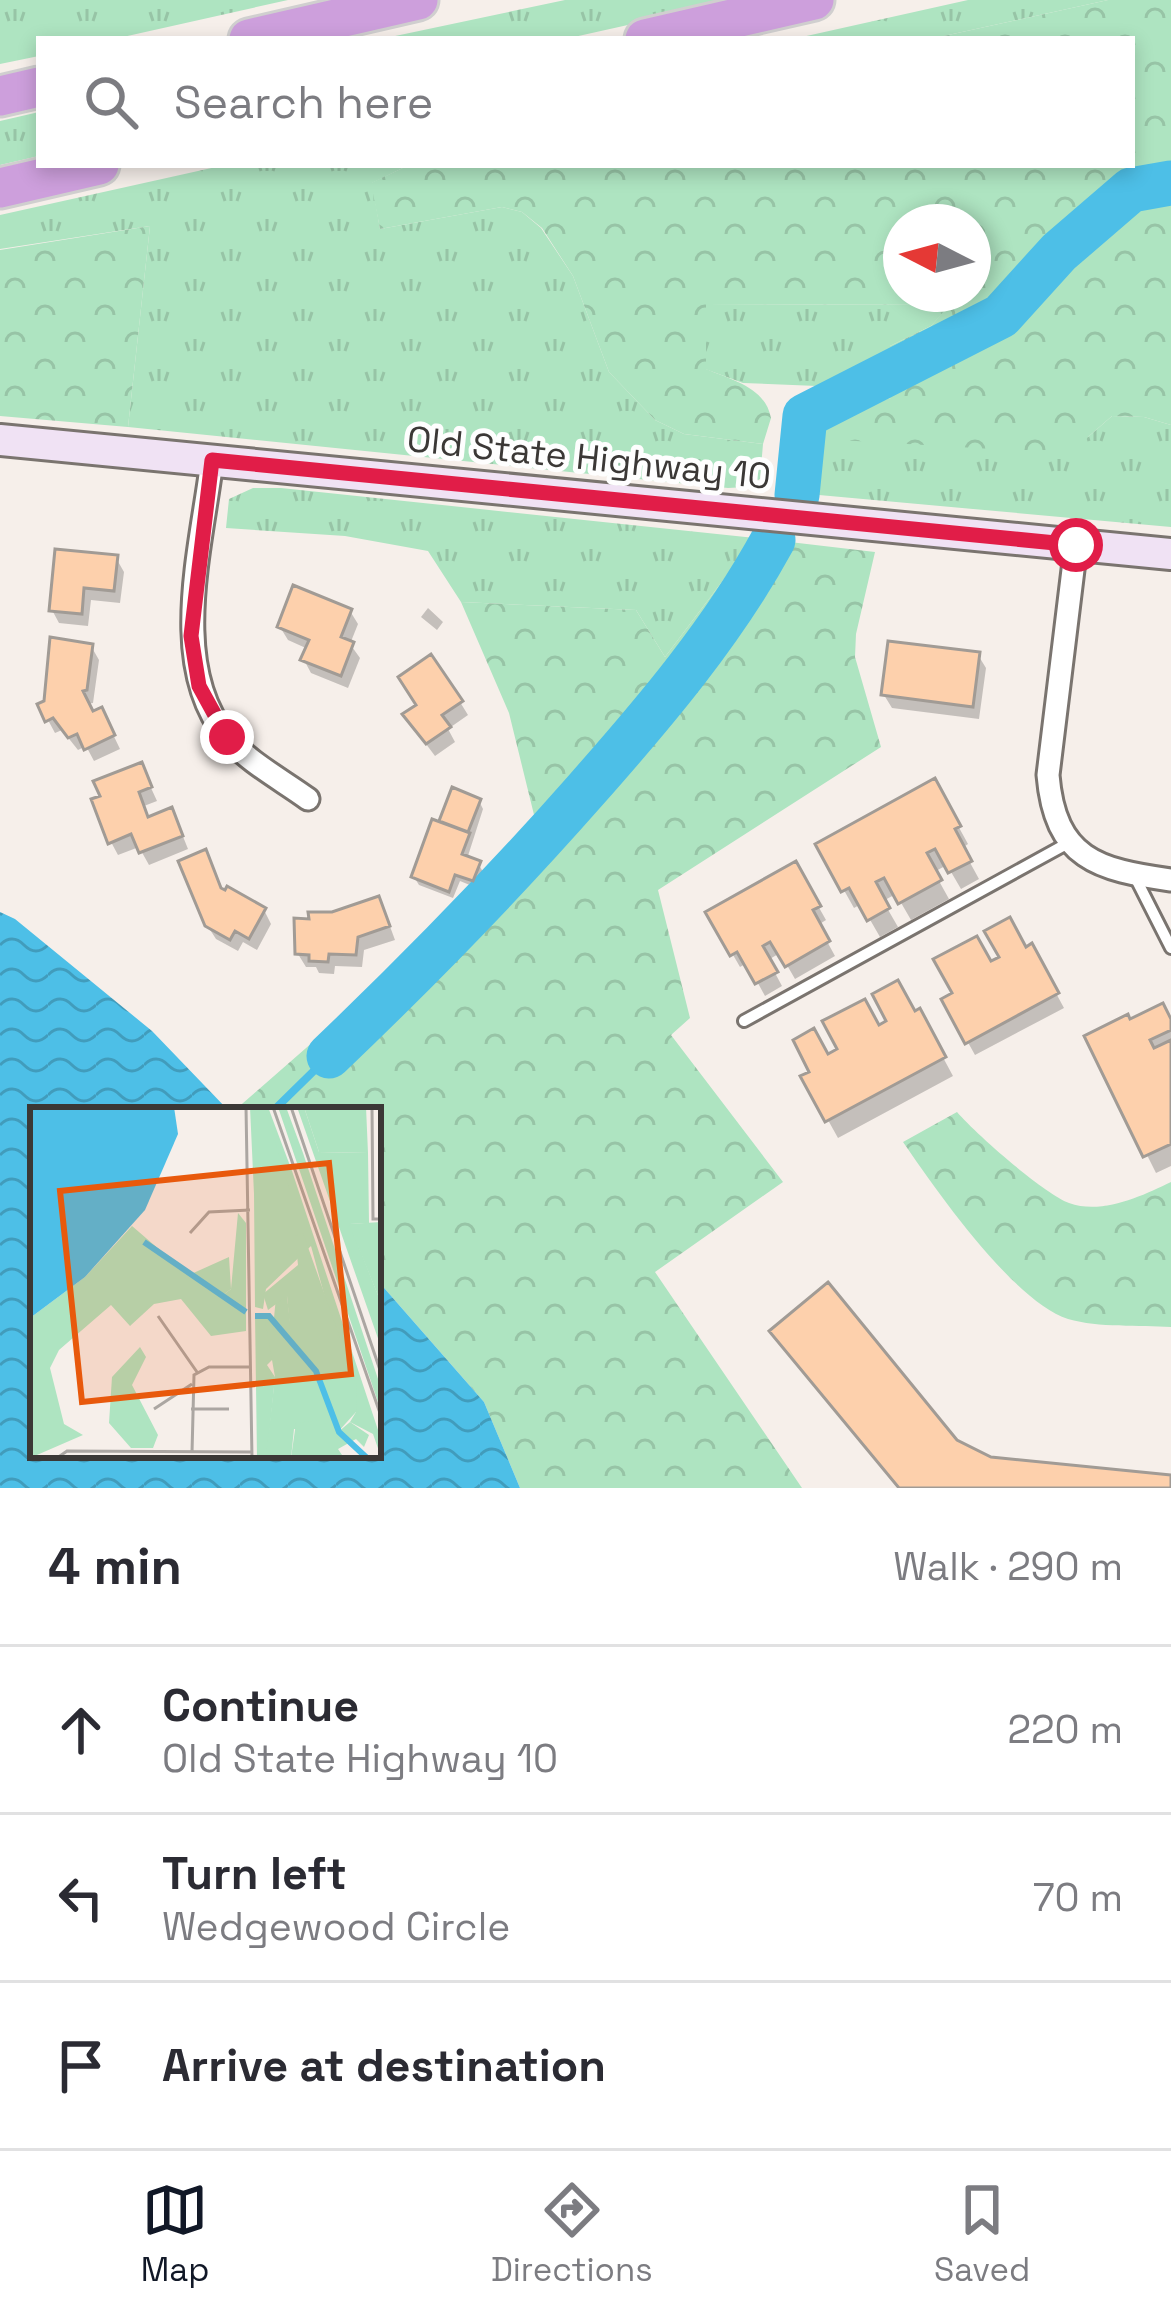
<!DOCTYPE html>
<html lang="en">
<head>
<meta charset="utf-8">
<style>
	:root { --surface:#fff; --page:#f2f2f3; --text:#2b2b33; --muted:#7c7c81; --line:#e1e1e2; --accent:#111827 }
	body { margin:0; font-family:"Space Grotesk",sans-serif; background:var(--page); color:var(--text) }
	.compass { position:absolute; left:883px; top:204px; width:108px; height:108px; border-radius:50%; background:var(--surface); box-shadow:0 6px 18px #0003; rotate:276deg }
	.stop { position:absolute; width:36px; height:36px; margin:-27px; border:9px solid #e11d48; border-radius:50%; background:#fff }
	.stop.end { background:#e11d48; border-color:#fff; box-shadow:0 3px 12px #0008 }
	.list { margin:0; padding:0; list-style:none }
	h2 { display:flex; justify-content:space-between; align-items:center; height:156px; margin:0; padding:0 48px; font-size:51px }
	h2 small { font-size:39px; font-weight:400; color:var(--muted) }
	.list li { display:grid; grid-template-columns:78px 1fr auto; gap:36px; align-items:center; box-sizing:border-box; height:168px; padding:0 48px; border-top:3px solid var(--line) }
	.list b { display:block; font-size:45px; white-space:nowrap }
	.list p { margin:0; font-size:39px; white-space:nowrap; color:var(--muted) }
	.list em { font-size:39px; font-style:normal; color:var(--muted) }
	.icon { flex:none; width:66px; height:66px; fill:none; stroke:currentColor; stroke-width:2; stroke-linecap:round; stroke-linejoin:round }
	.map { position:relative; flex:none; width:1171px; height:1488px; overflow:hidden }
	.search { position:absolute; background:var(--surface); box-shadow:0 6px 18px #0003; left:36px; right:36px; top:36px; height:132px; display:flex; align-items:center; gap:30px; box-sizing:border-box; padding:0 42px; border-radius:0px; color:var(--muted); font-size:45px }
	.sheet { height:660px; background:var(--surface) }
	nav { display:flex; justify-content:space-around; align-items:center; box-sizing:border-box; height:168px; border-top:3px solid var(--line); background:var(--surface); font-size:33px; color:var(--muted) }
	nav a { display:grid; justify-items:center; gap:6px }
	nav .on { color:var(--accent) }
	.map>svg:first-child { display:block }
	.grass { fill:url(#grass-tufts) }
	.forest { fill:url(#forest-crowns); fill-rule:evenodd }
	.water { fill:url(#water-waves) }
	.shadow { fill:#0003 }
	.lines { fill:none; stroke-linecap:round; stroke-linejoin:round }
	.stream { stroke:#4dbfe7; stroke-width:8 }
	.river { stroke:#4dbfe7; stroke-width:45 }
	.building { fill:#fdd0ac; stroke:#a19b95; stroke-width:3 }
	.lane-casing { stroke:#7a746f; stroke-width:16 }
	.street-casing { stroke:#7a746f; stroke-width:27 }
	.secondary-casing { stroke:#7a746f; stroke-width:36 }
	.highway-casing { stroke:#d0cfcf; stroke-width:45 }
	.lane { stroke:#fff; stroke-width:10 }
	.street { stroke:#fff; stroke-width:21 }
	.secondary { stroke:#f0e2f4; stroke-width:30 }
	.highway { stroke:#cd9fdc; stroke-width:39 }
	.route { stroke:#e11d48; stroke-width:15 }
	.labels { text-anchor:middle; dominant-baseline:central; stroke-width:10; stroke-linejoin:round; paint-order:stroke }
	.street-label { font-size:36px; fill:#3b3836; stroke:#fefefe }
	.inset-river { fill:none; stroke:#4dbfe7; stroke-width:6 }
	.inset-road { fill:none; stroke:#aba6a2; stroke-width:3 }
	.view { fill:#e8590c; fill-opacity:0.15; stroke:#e8590c; stroke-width:6 }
	.inset-edge { fill:none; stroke:#3b3836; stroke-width:6 }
</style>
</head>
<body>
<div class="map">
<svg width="1171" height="1488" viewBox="0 0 1171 1488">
	<defs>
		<pattern id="grass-tufts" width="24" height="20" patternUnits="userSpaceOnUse" patternTransform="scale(3)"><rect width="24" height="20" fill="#aee4c1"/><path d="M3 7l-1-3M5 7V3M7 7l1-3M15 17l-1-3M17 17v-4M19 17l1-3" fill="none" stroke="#97c4a6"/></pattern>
		<pattern id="forest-crowns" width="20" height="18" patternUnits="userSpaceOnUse" patternTransform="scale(3)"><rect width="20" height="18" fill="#aee4c1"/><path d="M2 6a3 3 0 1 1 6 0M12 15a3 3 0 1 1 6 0" fill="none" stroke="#97c4a6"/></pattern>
		<pattern id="water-waves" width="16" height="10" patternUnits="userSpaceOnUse" patternTransform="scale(3)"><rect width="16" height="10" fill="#4dbfe7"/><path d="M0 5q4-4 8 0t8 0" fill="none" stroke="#419cbc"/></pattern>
	</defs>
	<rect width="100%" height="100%" fill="#f6efea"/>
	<path class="grass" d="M0,0h288l-174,39h-75v17l-39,8z
		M565,0h175l-175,39h-184z
		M968,0h140l-178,39h-137z
		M39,112v44l-39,9v-44z
		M225,165h184l-37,18 8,46 122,-22 20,5 19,16 32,48 36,96 46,48 29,14 79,10 -3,35 -13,8 -19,1 -600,-61 22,-201 -150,23v-34z
		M705,304l245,1 -19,21 -41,20 1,52 -69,19 266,20 24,-21 32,1 27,8v102l-385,-35c-14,-32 4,-63 36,-75l-5,-31 -74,-3 -38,-14z
		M253,488h28l474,50 -90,119 -29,-47 -175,-8 -33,-51 -83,-15 -119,-8 3,-29z"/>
	<path class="forest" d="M1108,0h63v425l-27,-8 -32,-1 -24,21 -12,17 -254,-15v-22l69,-19 -1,-52 41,-20 18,-21 -243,-1v65c26,11 59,18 65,49l-8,26 -79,-10 -29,-14 -46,-48 -36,-96 -31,-48 -20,-16 -20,-5 -122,22 -9,-46 38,-18h723v-126h-202zM973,222v72h-72v-72z
		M150,226l-22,201 -128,-11v-166z
		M755,538l120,14 -19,82 -1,23 26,90 -223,143 32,128 -19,17 112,147 -128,90 147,216h-282l-36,-86 -106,-121v-171h-143l253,-221 49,-62 -28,-114 -48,-111 175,8 29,47z
		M957,1112c19,22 86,81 112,91 33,12 73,-7 102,-21v145c-32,-2 -72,1 -103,-8 -55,-18 -132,-129 -165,-177z"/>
	<path class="water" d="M0,912l15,7 137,112 76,79h-195v345h345v-174l106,121 36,86h-520z"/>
	<path class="shadow" d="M116,558l8,14 -4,31 -29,-3 -3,26 -29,-3 -7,-13z
		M428,608l15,14 -6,8 -16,-13z
		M350,611l8,13 -8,20 10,14 -12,30 -37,-15 -7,-13 4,-11 -20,-9 -8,-13z
		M91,646l8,14 -6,43 -6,1 6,11 15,9 12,25 -26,12 -8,-15 -8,4 -16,-20 -7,3 -7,-13z
		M978,655l8,13 -7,51 -87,-11 -8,-13z
		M460,702l8,13 -20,14 7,13 -20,14 -21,-28 5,-22z
		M141,766l16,35 -13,5 5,14 29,4 10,25 -39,16 -10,-18 -21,8 -7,-13z
		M934,782l34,62 -6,4 17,31 -18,10 -14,-24 -13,7 15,27 -38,21 -15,-26 -13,7 15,26 -18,10 -19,-33 -7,4 -35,-62z
		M453,791l26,10 4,8 -16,50 11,4 5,9 -6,16 -17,-7 -7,17 -34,-13 -5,-8z
		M795,865l31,55 -8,5 17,31 -40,23 -15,-26 -12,7 14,26 -17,10 -18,-33 -7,4 -31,-54z
		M212,866l14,30 38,14 7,14 -14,26 -14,-8 -5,9 -22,-12 -9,-14z
		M385,913l10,27 -31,10 -2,17 -27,-1 -1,8 -15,-1 -3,-6h-10l-8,-13 34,-39z
		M1031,947l33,61 -89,47 -30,-54 45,-36z
		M919,1013l34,63 -115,62 -34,-61 24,-19 50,-29z
		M1171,1022v144l-15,7 -68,-136 42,-14z
		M773,1332l217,128 181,18v10h-273l-115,-139z"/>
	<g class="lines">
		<path class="stream" d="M274,1110l55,-54"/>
		<path class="river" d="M797,495l8,-79 196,-100 58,-64 72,-62 40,-7
			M329,1056c89,-85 175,-173 256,-265 69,-78 138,-159 188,-251"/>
	</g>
	<path class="building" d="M55,549l63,6 -4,36 -30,-3 -2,26 -33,-3z
		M293,585l59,24 -11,28 13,5 -13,34 -41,-16 9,-20 -32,-13z
		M50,637l43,7 -6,46 -4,1 10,20 9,-4 13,28 -31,15 -7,-16 -9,4 -15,-20 -8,4 -8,-18 7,-3z
		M888,641l92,11 -7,55 -92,-12z
		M431,654l32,47 -21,14 9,12 -25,17 -24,-30 14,-9 -18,-28z
		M142,762l10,25 -13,5 9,25 24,-10 11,29 -44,17 -8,-19 -23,10 -17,-45 9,-3 -7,-15z
		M935,778l26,48 -6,3 17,32 -24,12 -13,-24 -8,4 15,27 -44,24 -14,-26 -8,4 14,26 -23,13 -18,-33 -8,4 -26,-48z
		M452,787l29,12 -13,33 -29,-11z
		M432,819l38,14 -8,21 19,7 -8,20 -18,-6 -6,17 -38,-15z
		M206,849l15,39 4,2 2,-4 39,22 -17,31 -14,-8 -5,9 -25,-14 -27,-65z
		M796,861l25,45 -8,4 17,31 -45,26 -15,-25 -7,4 15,26 -23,12 -18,-32 -7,4 -25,-44z
		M379,896l11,30 -32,11 -2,18 -27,-1 -1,8 -19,-1v-6l-14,-1 -1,-36 15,1 -1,-7h24z
		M1010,917l16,30 6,-4 27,50 -94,51 -24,-45 11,-6 -19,-34 44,-23 14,25 8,-4 -15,-26z
		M898,980l17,31 5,-3 26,49 -121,65 -25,-46 9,-4 -16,-32 21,-12 14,26 9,-5 -15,-28 43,-22 14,26 7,-4 -14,-27z
		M1163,1003l8,16v11l-21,10 4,8 17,-8v104l-28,13 -59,-121 44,-22 2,5z
		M828,1282l129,158 34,17 180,18v13h-272l-130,-157z"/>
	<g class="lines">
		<defs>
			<path id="lane" d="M1134,875l37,73
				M744,1021l326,-179"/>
			<path id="street" d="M212,460c-10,85 -45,205 15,277 21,25 55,43 81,62
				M1076,545l-28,230c7,84 50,95 123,105"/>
			<path id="secondary" d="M0,440l1171,114"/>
			<path id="highway" d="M249,39l169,-39
				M645,39l169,-39
				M0,96l39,-9
				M0,188l99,-23"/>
		</defs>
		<use href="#lane" class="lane-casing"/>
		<use href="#street" class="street-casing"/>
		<use href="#secondary" class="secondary-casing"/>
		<use href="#highway" class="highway-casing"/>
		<use href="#lane" class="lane"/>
		<use href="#street" class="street"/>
		<use href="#secondary" class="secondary"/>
		<use href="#highway" class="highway"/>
	</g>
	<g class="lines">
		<path class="route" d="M227,737l-28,-51 -8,-50 21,-176 864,85"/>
	</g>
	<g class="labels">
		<g class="street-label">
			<text transform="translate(589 458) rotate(6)">Old State Highway 10</text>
		</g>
	</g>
	<g transform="translate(30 1107)">
		<rect width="351" height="351" fill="#f6efea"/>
		<path d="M232,0h6l24,64 89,268v18l-8,-23 -23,-12 6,-10 -45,-166 -45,43 -3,20 -8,-2 -1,-113h36zM248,0h8l17,46 78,235v23zM267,0h7l15,45 49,1 1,70 -19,1 31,79v44zM208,106l8,10v86l-23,-14 8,-6zM257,189l5,44 -25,25 8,12 -8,80 16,1h-26l-2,-144 19,4 2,-21z" fill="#aee4c1"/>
		<path d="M220,0h12l6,11 23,76h-37zM274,0h62l2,46 -49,-1zM351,115v81l-32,-79zM102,119l57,49 40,-18 2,32 -8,6 23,14v22l-35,5 -30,-37 -27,5 -24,22 -19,-21 -52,45 -9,18 14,56 19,11 -53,23v-140l55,-41zM273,126l54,153 -1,26 -19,21 -43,-4 -3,29 -25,-1 9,-80 -10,-57 26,19 -4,-43 -19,14 -5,-16 35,-29 -3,-29zM110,240l6,10 -14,28 26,50 -5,13h-22l-22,-25 3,-46z" fill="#aee4c1"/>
		<path d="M290,313l17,13 13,-11 19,13 -5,12 -8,-8 -18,10 6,9h-53l5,-35z" fill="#aee4c1"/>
		<path d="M0,0h144l4,27 -33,76 -60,67 -55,41z" fill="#4dbfe7"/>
		<path class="inset-river" d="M114,135l102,70M225,209h14l47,55 23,61 28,26"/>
		<path class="inset-road" d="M216,0l6,351M243,0l108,309M261,0l90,266M342,0l1,112h8M160,126l19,-21 41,-2M128,209l39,56M124,302l38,-25M161,302h38M162,346l2,-78 15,-8h42M27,351l10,-7 185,1"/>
		<path class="view" d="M299,56l22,211 -269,28 -22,-211z"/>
		<rect width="351" height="351" class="inset-edge"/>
	</g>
</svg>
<svg class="compass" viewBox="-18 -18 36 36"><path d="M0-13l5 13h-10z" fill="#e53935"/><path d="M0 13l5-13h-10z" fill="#7c7c81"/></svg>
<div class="stop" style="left:1076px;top:545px"></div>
<div class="stop end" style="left:227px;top:737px"></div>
<div class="search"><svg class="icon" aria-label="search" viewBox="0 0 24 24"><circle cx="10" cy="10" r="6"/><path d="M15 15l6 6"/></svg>Search here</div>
</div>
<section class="sheet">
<h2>4 min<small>Walk · 290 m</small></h2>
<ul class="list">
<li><svg class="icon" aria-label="ahead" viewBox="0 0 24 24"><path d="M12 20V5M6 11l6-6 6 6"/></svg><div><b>Continue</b><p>Old State Highway 10</p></div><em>220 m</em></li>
<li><svg class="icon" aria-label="left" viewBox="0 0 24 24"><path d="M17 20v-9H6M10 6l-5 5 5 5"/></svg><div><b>Turn left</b><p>Wedgewood Circle</p></div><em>70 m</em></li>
<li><svg class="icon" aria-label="arrive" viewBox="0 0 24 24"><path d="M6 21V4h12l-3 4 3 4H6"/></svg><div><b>Arrive at destination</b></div></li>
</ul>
</section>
<nav>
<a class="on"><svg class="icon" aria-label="map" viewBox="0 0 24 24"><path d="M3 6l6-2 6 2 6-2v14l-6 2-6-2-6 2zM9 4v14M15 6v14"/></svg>Map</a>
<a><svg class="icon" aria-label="directions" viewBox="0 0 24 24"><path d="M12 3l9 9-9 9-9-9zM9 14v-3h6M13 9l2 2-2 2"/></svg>Directions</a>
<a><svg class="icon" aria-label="saved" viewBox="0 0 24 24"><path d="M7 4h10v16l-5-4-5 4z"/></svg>Saved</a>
</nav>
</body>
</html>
